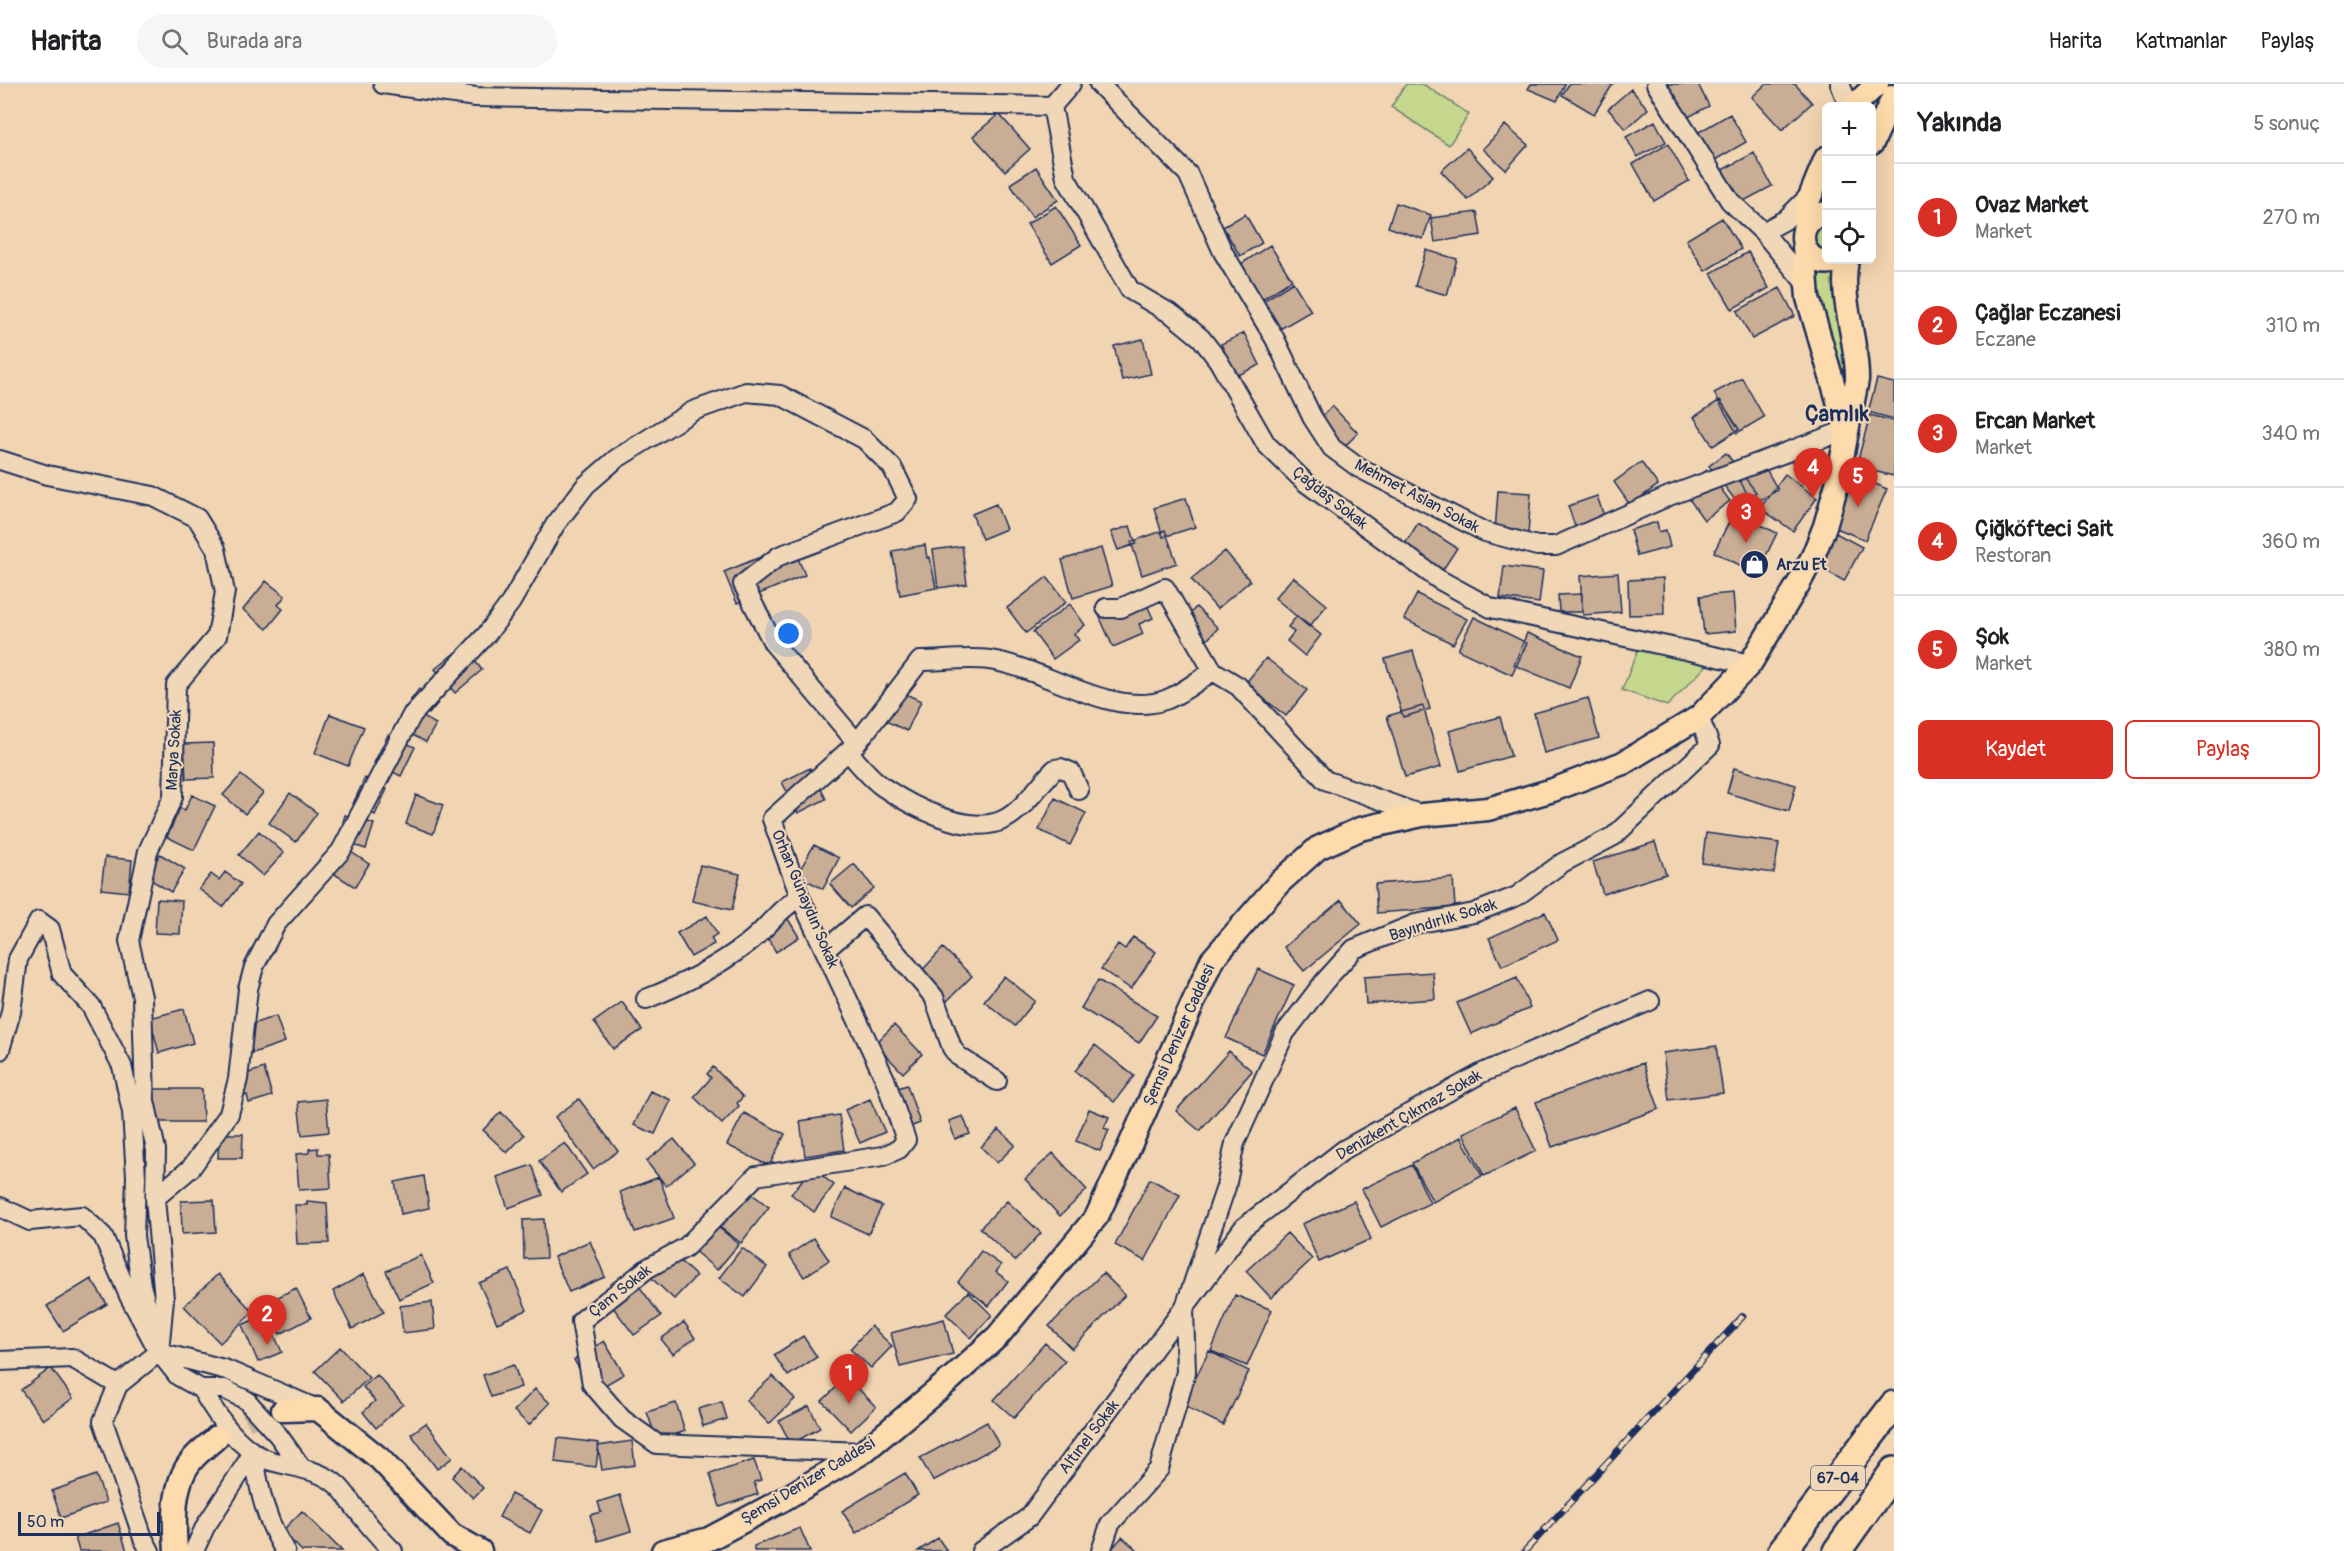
<!DOCTYPE html>
<html lang="tr">
<head>
<meta charset="utf-8">
<style>
	:root { --surface:#fff; --page:#f6f6f6; --text:#202124; --muted:#757577; --line:#e0e0e0; --accent:#d93025 }
	body { margin:0; font-family:Pangolin,sans-serif; background:var(--page); color:var(--text) }
	.controls { position:absolute; right:18px; top:18px; display:grid; overflow:hidden; border-radius:9px; box-shadow:0 6px 24px #0002 }
	.controls button { width:54px; height:54px; display:grid; place-items:center; padding:0; border:0; border-bottom:2px solid var(--line); background:var(--surface); color:var(--text); font:30px sans-serif }
	.scale { position:absolute; left:18px; bottom:15px; width:142px; box-sizing:border-box; padding-left:6px; border:3px solid #1b2f5e; border-top:0; font-size:16px; line-height:21px; white-space:nowrap; color:#1b2f5e; -webkit-text-stroke:4px #f0d7b7; paint-order:stroke }
	.you { position:absolute; left:789px; top:550px; width:21px; height:21px; margin:-15px; border:4px solid #fff; border-radius:50%; background:#1a73e8; box-shadow:0 0 0 9px #1a73e833 }
	.badge { display:grid; place-items:center; width:39px; height:39px; border-radius:50%; background:var(--accent); color:#fff; font-size:20px; font-weight:700 }
	.pin { position:absolute; translate:-50% -50px; filter:drop-shadow(0 2px 3px #0008) }
	.pin::after { content:''; position:absolute; top:32px; width:21px; height:18px; background:inherit; clip-path:polygon(0 0,100% 0,50% 100%) }
	.list { margin:0; padding:0; list-style:none }
	h2 { display:flex; justify-content:space-between; align-items:center; height:78px; margin:0; padding:0 24px; font-size:26px }
	h2 small { font-size:20px; font-weight:400; color:var(--muted) }
	.list li { display:grid; grid-template-columns:39px 1fr auto; gap:18px; align-items:center; box-sizing:border-box; height:108px; padding:0 24px; border-top:2px solid var(--line) }
	.list b { display:block; font-size:22px; white-space:nowrap }
	.list p { margin:0; font-size:20px; white-space:nowrap; color:var(--muted) }
	.list em { font-size:20px; font-style:normal; color:var(--muted) }
	.actions { display:flex; gap:12px; padding:18px 24px }
	.actions a { flex:1; padding:14px 0; border:2px solid var(--accent); border-radius:9px; text-align:center; font-size:21px; color:var(--accent) }
	.actions .main { background:var(--accent); color:#fff }
	.icon { flex:none; width:33px; height:33px; fill:none; stroke:currentColor; stroke-width:2; stroke-linecap:round; stroke-linejoin:round }
	.map { position:relative; flex:none; width:1894px; height:1467px; overflow:hidden }
	header { display:flex; align-items:center; gap:36px; box-sizing:border-box; height:84px; padding:0 30px; background:var(--surface); border-bottom:2px solid var(--line) }
	header strong { font-size:28px }
	nav { display:flex; gap:33px; margin-inline-start:auto; font-size:21px }
	.search { width:420px; height:54px; background:var(--page); display:flex; align-items:center; gap:15px; box-sizing:border-box; padding:0 21px; border-radius:33px; color:var(--muted); font-size:22px }
	main { display:flex }
	aside { flex:1; background:var(--surface) }
	.map>svg:first-child { display:block }
	.green { fill:#c5d78c; stroke:#708375; stroke-width:1.5 }
	.building { fill:#c9ad95; stroke:#1b2f5e; stroke-width:1.5 }
	.lines { fill:none; stroke-linecap:round; stroke-linejoin:round }
	.major-tunnel { stroke:#c6b3a0; stroke-width:22; stroke-dasharray:22 11; stroke-linecap:butt }
	.minor-casing { stroke:#1b2f5e; stroke-width:22 }
	.major-casing { stroke:#1b2f5e; stroke-width:27 }
	.highway-casing { stroke:#1b2f5e; stroke-width:32 }
	.minor { stroke:#f0d7b7; stroke-width:18 }
	.major { stroke:#fedbac; stroke-width:22 }
	.highway { stroke:#fedbac; stroke-width:27 }
	.rail-casing { stroke:#1b2f5e; stroke-width:7 }
	.rail { stroke:#f0d7b7; stroke-width:4.5; stroke-dasharray:14; stroke-linecap:butt }
	.labels { text-anchor:middle; dominant-baseline:central; stroke-width:4.5; stroke-linejoin:round; paint-order:stroke }
	.shield { fill:#f0d7b7; stroke:#5b6179; stroke-width:1.5 }
	.shield-label { font-size:15px; font-weight:bold; fill:#1b2f5e }
	.street-label { font-size:16px; fill:#1b2f5e; stroke:#f0d7b7 }
	.poi-label { font-size:16px; font-weight:bold; fill:#1b2f5e; stroke:#f0d7b7; text-anchor:start }
	.district-label { font-size:22px; font-weight:bold; fill:#1b2f5e; stroke:#f0d7b7 }
</style>
</head>
<body>
<header>
<strong>Harita</strong>
<div class="search"><svg class="icon" aria-label="search" viewBox="0 0 24 24"><circle cx="10" cy="10" r="6"/><path d="M15 15l6 6"/></svg>Burada ara</div>
<nav><a>Harita</a><a>Katmanlar</a><a>Paylaş</a></nav>
</header>
<main>
<div class="map">
<svg width="1894" height="1467" viewBox="0 0 1894 1467">
	<rect width="100%" height="100%" fill="#f1d4b1"/>
	<filter id="ink" filterUnits="userSpaceOnUse"><feTurbulence type="fractalNoise" baseFrequency=".0167" numOctaves="2"/><feDisplacementMap in="SourceGraphic" scale="12" xChannelSelector="R" yChannelSelector="G"/><feConvolveMatrix kernelMatrix="1 2 1 2 8 2 1 2 1" color-interpolation-filters="sRGB"/></filter>
	<g filter="url(#ink)">
		<path class="green" d="M1406,0h17l46,30 -20,31 -58,-38z
			M1826,138v33l-12,-8 -1,-15z
			M1808,169l39,7 -1,170z
			M1642,556l74,16 -49,50 -45,-16z"/>
		<path class="building" d="M1531,0h34l-8,17 -29,-12z
			M1569,0h44l-19,30 -32,-19z
			M1670,0h28l11,22 -28,15 -18,-34z
			M1766,0h29l17,19 -30,27 -30,-33z
			M1631,5l17,20 -22,20 -18,-20z
			M999,30l31,35 -25,22 -32,-35z
			M1730,30l16,28 -38,22 -16,-28z
			M1655,37l11,21 -29,15 -11,-20z
			M1505,41l23,20 -22,25 -23,-21z
			M1668,60l21,37 -35,20 -21,-37z
			M1467,64l26,29 -25,23 -27,-29z
			M1754,69l18,33 -32,17 -18,-33z
			M1036,83l22,33 -26,17 -22,-33z
			M1396,119l35,12 -8,24 -35,-12z
			M1056,122l25,39 -29,18 -25,-39z
			M1477,128l4,23 -46,7 -4,-24z
			M1245,130l17,29 -22,13 -17,-29z
			M1722,134l19,31 -36,22 -19,-31z
			M1270,161l22,35 -33,21 -14,-22 4,-2 -8,-13z
			M1426,166l31,9 -10,36 -32,-9z
			M1748,168l21,36 -37,21 -21,-36z
			M1293,198l18,29 -31,18 -17,-28z
			M1780,204l15,28 -43,23 -15,-28z
			M1244,249l16,32 -24,11 -15,-32z
			M1143,255l8,35 -29,6 -8,-34z
			M1742,294l22,39 -27,16 -23,-40z
			M1877,295l17,4v36l-26,-7z
			M1720,316l19,29 -26,17 -19,-29z
			M1332,322l26,27 -22,22 -26,-27z
			M1870,331l24,6v55l-38,-9z
			M1726,369l30,39 -17,13 -30,-39z
			M1758,371l20,35 -25,14 -18,-32 2,-9 13,-7 1,3z
			M1641,378l17,23 -28,20 -16,-23z
			M1707,386l23,31 -26,19 -22,-31z
			M1785,390l32,24 -24,33 -33,-23z
			M1852,390l35,15 -22,51 -36,-15z
			M1498,407l33,2 -3,41 -33,-2z
			M1597,412l8,23 -29,10 -8,-23z
			M1186,414l9,29 -32,10 -9,-29z
			M996,420l10,25 -24,10 -10,-25z
			M1734,428l43,21 -20,41 -43,-22z
			M1657,438l2,10 7,-2 4,17 -33,9 -7,-26z
			M1418,439l39,25 -15,23 -39,-24z
			M1130,442l6,18 -18,6 -7,-18z
			M1165,446l12,33 -35,12 -11,-33z
			M1832,447l30,16 -18,34 -30,-17z
			M792,460l13,31 -68,28 -13,-31z
			M925,461l2,13 3,-1 6,31 -36,7 -8,-44z
			M962,462l5,38 -29,4 -5,-38z
			M1101,464l11,38 -39,12 -11,-38z
			M1225,467l25,30 -33,28 -26,-30z
			M1504,482l39,5 -4,32 -39,-5z
			M1618,489l3,39 -38,3 -3,-39z
			M1047,493l19,25 -40,31 -19,-25z
			M1293,493l34,28 -18,22 -34,-29z
			M1663,494l1,36 -35,1 -1,-35z
			M266,497l19,15 -7,9 5,4 -16,20 -24,-19z
			M1141,508l12,26 -14,6 4,10 -30,13 -16,-36z
			M1733,509l3,38 -32,3 -4,-38z
			M1417,510l50,25 -14,25 -49,-25z
			M1582,510v18h-23l-1,-17z
			M1070,520l15,21 -11,9 5,6 -26,19 -20,-27z
			M1196,523l22,21 -19,21 -23,-20z
			M1297,532l24,19 -16,21 -18,-15 7,-9 -6,-5z
			M1474,533l53,26 -15,32 -54,-25z
			M1527,549l55,23 -13,32 -55,-23z
			M463,562l19,24 -27,23 -20,-24z
			M1413,567l17,58 -27,8 -18,-58z
			M1266,574l41,32 -21,26 -41,-32z
			M887,601l34,16 -14,30 -34,-16z
			M419,605l19,14 -9,11 -19,-13z
			M1588,614l11,40 -55,15 -10,-40z
			M1423,622l18,61 -36,10 -18,-61z
			M405,623l31,17 -10,18 -31,-16z
			M330,630l34,13 -16,39 -33,-13z
			M1500,633l11,39 -51,15 -11,-40z
			M388,651l27,12 -14,29 -27,-13z
			M213,659l1,35 -28,1 -2,-35z
			M810,684l16,31 -28,14 -16,-31z
			M1734,684l62,17 -7,26 -62,-18z
			M241,691l22,18 -18,21 -22,-19z
			M365,694l22,11 -12,26 -22,-11z
			M290,709l27,20 -21,29 -27,-19z
			M192,711l23,11 -21,44 -27,-13 13,-29 5,2z
			M416,711l27,10 -10,29 -27,-10z
			M1055,714l31,15 -16,32 -31,-15z
			M345,731l29,9 -8,25 -28,-9z
			M259,747l25,22 -21,23 -24,-21z
			M1706,749l73,10 -5,30 -72,-10z
			M1655,758l11,32 -63,20 -10,-32z
			M814,761l25,13 -16,31 -26,-14z
			M348,766l21,14 -14,23 -22,-14z
			M160,770l25,15 -14,23 -25,-15z
			M105,773l27,3 -3,32 -28,-3z
			M854,780l20,24 -23,20 -21,-24z
			M700,781l40,9 -8,36 -40,-9z
			M225,788l16,12 -18,23 -24,-18 12,-15 8,6z
			M1453,794l2,29 -78,6 -2,-29z
			M157,815l25,2 -2,33 -25,-1z
			M1341,816l20,24 -57,47 -20,-24z
			M780,822l19,31 -23,15 -19,-31z
			M1545,828l13,28 -56,26 -13,-28z
			M707,832l10,18 -6,4 3,6 -23,13 -14,-24z
			M1133,853l23,15 -25,37 -30,-20 17,-25 7,5z
			M943,864l29,28 -27,27 -28,-27z
			M1258,885l36,16 -32,69 -36,-16z
			M1433,888l2,27 -69,5 -2,-27z
			M1004,892l31,25 -20,25 -31,-25z
			M1517,894l13,30 -59,26 -14,-31z
			M1098,896l59,36 -18,27 -58,-35z
			M622,918l20,28 -29,19 -19,-27z
			M184,925l9,34 -34,10 -9,-35z
			M276,932l9,26 -32,11 -9,-26z
			M894,941l28,29 -19,19 -28,-29z
			M1095,961l39,31 -20,26 -39,-31z
			M1716,962l7,47 -54,7 -6,-47z
			M1229,967l23,20 -52,60 -24,-20z
			M1643,979l16,46 -107,38 -16,-45z
			M713,983l30,30 -6,6 2,3 -17,18 -28,-27 17,-19 -4,-4z
			M264,984l8,28 -23,7 -2,-8 -4,1 -6,-19z
			M907,1001l13,38 -23,9 -14,-39z
			M153,1005h49l1,33h-50z
			M650,1007l21,9 -16,34 -21,-9z
			M326,1015l3,33 -27,3 -4,-33z
			M579,1015l39,52 -25,18 -38,-52z
			M870,1015l15,33 -25,11 -15,-33z
			M1515,1024l21,43 -52,25 -21,-43z
			M1089,1025l20,8 -5,11 5,2 -9,21 -24,-10z
			M501,1028l23,23 -17,18 -24,-23z
			M744,1029l41,21 -16,32 -42,-21z
			M839,1031l5,35 -39,6 -5,-35z
			M963,1032l7,18 -15,5 -6,-18z
			M999,1045l16,16 -18,18 -16,-16z
			M219,1050h24l-1,24h-24z
			M1461,1053l21,39 -49,26 -21,-39z
			M674,1055l20,24 -28,23 -20,-25z
			M565,1059l22,31 -26,18 -22,-31z
			M318,1064v6h11l2,34 -32,2 -3,-36 13,-1v-4z
			M1053,1069l34,37 -27,26 -35,-37z
			M532,1081l11,30 -35,13 -11,-31z
			M1412,1081l18,38 -49,24 -19,-38z
			M812,1084l22,17 -20,27 -23,-18z
			M424,1092l5,32 -28,6 -6,-32z
			M659,1093l15,41 -39,14 -15,-40z
			M1150,1095l30,16 -35,66 -30,-16z
			M740,1101l29,22 -28,36 -28,-21z
			M845,1104l37,18 -14,28 -37,-17z
			M214,1116l2,32 -34,2 -1,-33z
			M307,1117l20,2 2,40 -32,1 -2,-39h12z
			M1007,1117l34,32 -26,28 -35,-33z
			M1354,1117l17,38 -52,23 -17,-38z
			M707,1134l32,26 -22,26 -31,-26z
			M544,1135l2,39 -22,1 -1,-39z
			M1287,1149l25,26 -41,39 -25,-27z
			M814,1154l15,22 -25,17 -15,-22z
			M590,1157l15,36 -36,15 -15,-35z
			M742,1164l25,19 -22,30 -26,-19z
			M667,1165l29,27 -22,23 -28,-26z
			M981,1167l20,14 -5,7 12,9 -19,25 -31,-24z
			M421,1171l13,28 -35,16 -13,-28z
			M510,1186l17,40 -30,13 -18,-40z
			M1103,1189l22,22 -53,54 -23,-23z
			M218,1190l35,38 -33,31 -36,-37z
			M364,1190l20,38 -32,17 -19,-38z
			M91,1195l16,25 -44,27 -16,-25z
			M639,1202l22,30 -27,19 -22,-29z
			M296,1204l15,30 -31,16 -16,-30z
			M968,1208l24,23 -21,23 -25,-24z
			M1235,1211l37,15 -25,56 -36,-15z
			M432,1218l3,27 -32,4 -3,-27z
			M265,1231l17,37 -24,10 -16,-37z
			M944,1235l9,35 -53,13 -9,-34z
			M684,1238l11,16 -22,16 -12,-15z
			M871,1242l21,20 -21,22 -21,-19z
			M803,1252l14,21 -29,19 -14,-21z
			M604,1257l20,33 -31,18 -19,-32z
			M1045,1259l20,18 -51,57 -20,-18z
			M340,1263l29,31 -25,23 -29,-30z
			M1209,1267l40,20 -26,54 -41,-20z
			M514,1281l7,22 -30,10 -8,-22z
			M51,1284l22,30 -30,22 -22,-30z
			M377,1291l26,29 -27,24 -13,-16 12,-11 -12,-14z
			M773,1292l22,23 -26,25 -23,-24z
			M847,1293l29,30 -25,24 -29,-30z
			M535,1305l15,14 -21,22 -15,-14z
			M722,1318l5,17 -24,7 -5,-17z
			M676,1319l9,28 -28,10 -10,-29z
			M809,1322l11,22 -29,16 -12,-23z
			M987,1338l12,23 -66,36 -13,-23z
			M426,1339l26,35 -15,11 -26,-35z
			M558,1354l41,5 -3,24 -41,-5z
			M632,1357l3,24 -33,5 -4,-24z
			M754,1376l7,20 -7,2 4,12 -38,13 -10,-33z
			M462,1382l21,22 -10,10 -21,-21z
			M905,1389l13,22 -62,38 -14,-22z
			M96,1391l10,27 -45,16 -9,-27z
			M511,1410l31,16 -12,23 -31,-16z
			M620,1411l11,36 -33,10 -8,-26 11,-3 -3,-10z
			M302,1427l40,40h-40l-20,-20z
			M118,1439l9,28h-48l-4,-13z
			M800,1444l10,23h-56v-5z
			M1122,1453l16,14h-28z
			M938,1454l9,13h-29z"/>
		<g class="lines">
			<path class="major-tunnel" d="M217,1353l33,-19 33,-8"/>
			<defs>
				<path id="minor" d="M383,0l93,13 576,9 19,-22
					M1099,0l89,90 35,78 52,87 37,78 20,31 27,20 126,64 52,14h19l113,-50 177,-66
					M1656,0l74,117 33,31 44,53
					M1840,0l9,22
					M1052,22l14,72 64,112 43,25 28,23 17,22 48,84 39,38 133,97 53,29 259,56
					M1763,148l22,-12 26,-26
					M0,376l47,15 106,21 44,22 19,31 9,43 -8,44 -41,49 -3,112 -25,54 -19,90 13,56 3,104 11,49 -1,48 9,101 -5,53
					M1106,524h15l44,-20 48,83
					M1213,587l25,15 87,94 97,35
					M848,667c11,13 21,26 35,36 29,20 85,49 120,33 20,-9 36,-36 52,-51l6,-1 10,4 8,18
					M825,866l40,-34 69,81 18,51 6,8 39,25
					M646,915c36,-14 71,-32 102,-56 20,-15 29,-33 52,-46
					M0,966l11,-38 7,-53 21,-38 11,8 12,45 29,32 31,60 10,46 4,65 -2,59 7,49 14,53
					M155,1114l36,-30 38,-54 9,-35 10,-90 6,-22 22,-43 65,-73 71,-136 75,-81 24,-32 44,-77 31,-40 30,-26 77,-48 53,-19 34,3 84,44 28,28 16,32 -11,13 -118,44 -36,28 30,59 84,100
					M0,1123l30,14 52,-5 21,20 26,60 30,56 19,24 23,13h23l22,11 32,35 23,32
					M159,1268l68,18 88,38
					M0,1277l72,-3 46,27
					M201,1305c17,28 37,61 70,72 20,6 48,8 65,23 8,6 14,17 20,25 12,15 23,29 37,42
					M863,1368l-206,-8 -35,-25 -30,-35 -11,-63 67,-53 38,-21 70,-71 127,-20 16,-7 7,-9 -21,-61 -85,-182 -28,-78 85,-76 63,-82c22,0 47,-4 69,-1 54,7 123,59 176,40 17,-6 33,-20 48,-29
					M253,1369c7,38 11,64 32,98
					M150,1467l-7,-13 -40,-117 15,-36 41,-33
					M194,1467l11,-24 48,-74
					M981,1467l48,-34 215,-290 101,-78 137,-76 168,-72
					M1101,1467l9,-27 49,-55 27,-97 -2,-62 42,-123 9,-44 50,-110 39,-51 30,-33 61,-25 59,-11 43,-17 45,-33 52,-27 96,-91 -11,-28"/>
				<path id="major" d="M1854,22l23,-22
					M1872,59l22,-47
					M1826,129c-39,7 -24,61 13,47
					M1804,146l4,-28 18,-44
					M1804,162l4,52 38,130
					M283,1326l35,-1 62,50 72,76 28,16
					M176,1467c-2,-28 -4,-68 16,-91 7,-9 17,-15 25,-23
					M663,1467l46,-12 75,-40 79,-47 89,-74 46,-42 99,-120 30,-64 85,-192 67,-77 39,-35 42,-19 62,-14 66,-6 65,-19 70,-27 76,-46 51,-53 49,-81 14,-27 12,-30 12,-42 20,-104c1,-40 -18,-80 -10,-120"/>
				<path id="highway" d="M1782,1467l112,-146
					M1837,1467l57,-80"/>
			</defs>
			<use href="#minor" class="minor-casing"/>
			<use href="#major" class="major-casing"/>
			<use href="#highway" class="highway-casing"/>
			<use href="#minor" class="minor"/>
			<use href="#major" class="major"/>
			<use href="#highway" class="highway"/>
			<defs>
				<path id="rail" d="M1525,1467l218,-235"/>
			</defs>
			<use href="#rail" class="rail-casing"/>
			<use href="#rail" class="rail"/>
		</g>
	</g>
	<defs>
		<symbol id="shop-disc" viewBox="-11 -11 22 22"><circle r="9.5" fill="#1b2f5e" stroke="#f0d7b7"/><path d="M-5-2.5h2.3a2.7 3.5 0 0 1 5.4 0H5L5.5 6h-11ZM-1.5-2.5h3a1.5 2.3 0 0 0-3 0Z" fill="#fff"/></symbol>
	</defs>
	<g fill-rule="evenodd">
		<use href="#shop-disc" x="1738" y="464" width="33" height="33"/>
	</g>
	<g class="labels">
		<rect class="shield" x="1811" y="1382" width="54" height="24" rx="4.5"/>
		<g class="shield-label">
			<text x="1838" y="1394">67-04</text>
		</g>
		<g class="street-label">
			<text transform="translate(1417 412) rotate(28)">Mehmet Aslan Sokak</text>
			<text transform="translate(1330 414) rotate(38)">Çağdaş Sokak</text>
			<text transform="translate(174 666) rotate(-87)">Marya Sokak</text>
			<text transform="translate(805 815) rotate(67)">Orhan Günaydın Sokak</text>
			<text transform="translate(1443 836) rotate(-17)">Bayındırlık Sokak</text>
			<text transform="translate(1179 951) rotate(-66)">Şemsi Denizer Caddesi</text>
			<text transform="translate(1409 1031) rotate(-30)">Denizkent Çıkmaz Sokak</text>
			<text transform="translate(620 1207) rotate(-38)">Çam Sokak</text>
			<text transform="translate(1089 1353) rotate(-53)">Altınel Sokak</text>
			<text transform="translate(808 1397) rotate(-31)">Şemsi Denizer Caddesi</text>
		</g>
		<g class="poi-label">
			<text x="1776" y="481">Arzu Et</text>
		</g>
		<g class="district-label">
			<text x="1837" y="330">Çamlık</text>
		</g>
	</g>
</svg>
<div class="controls">
<button>+</button>
<button>−</button>
<button><svg class="icon" aria-label="locate" viewBox="0 0 24 24"><circle cx="12" cy="12" r="6"/><path d="M12 2v4M12 18v4M2 12h4M18 12h4"/></svg></button>
</div>
<div class="scale">50 m</div>
<div class="you"></div>
<div class="pin badge" style="left:849px;top:1320px">1</div>
<div class="pin badge" style="left:267px;top:1261px">2</div>
<div class="pin badge" style="left:1746px;top:459px">3</div>
<div class="pin badge" style="left:1813px;top:414px">4</div>
<div class="pin badge" style="left:1858px;top:423px">5</div>
</div>
<aside>
<h2>Yakında<small>5 sonuç</small></h2>
<ul class="list">
<li><span class="badge">1</span><div><b>Ovaz Market</b><p>Market</p></div><em>270 m</em></li>
<li><span class="badge">2</span><div><b>Çağlar Eczanesi</b><p>Eczane</p></div><em>310 m</em></li>
<li><span class="badge">3</span><div><b>Ercan Market</b><p>Market</p></div><em>340 m</em></li>
<li><span class="badge">4</span><div><b>Çiğköfteci Sait</b><p>Restoran</p></div><em>360 m</em></li>
<li><span class="badge">5</span><div><b>Şok</b><p>Market</p></div><em>380 m</em></li>
</ul>
<div class="actions"><a class="main">Kaydet</a><a>Paylaş</a></div>
</aside>
</main>
</body>
</html>
